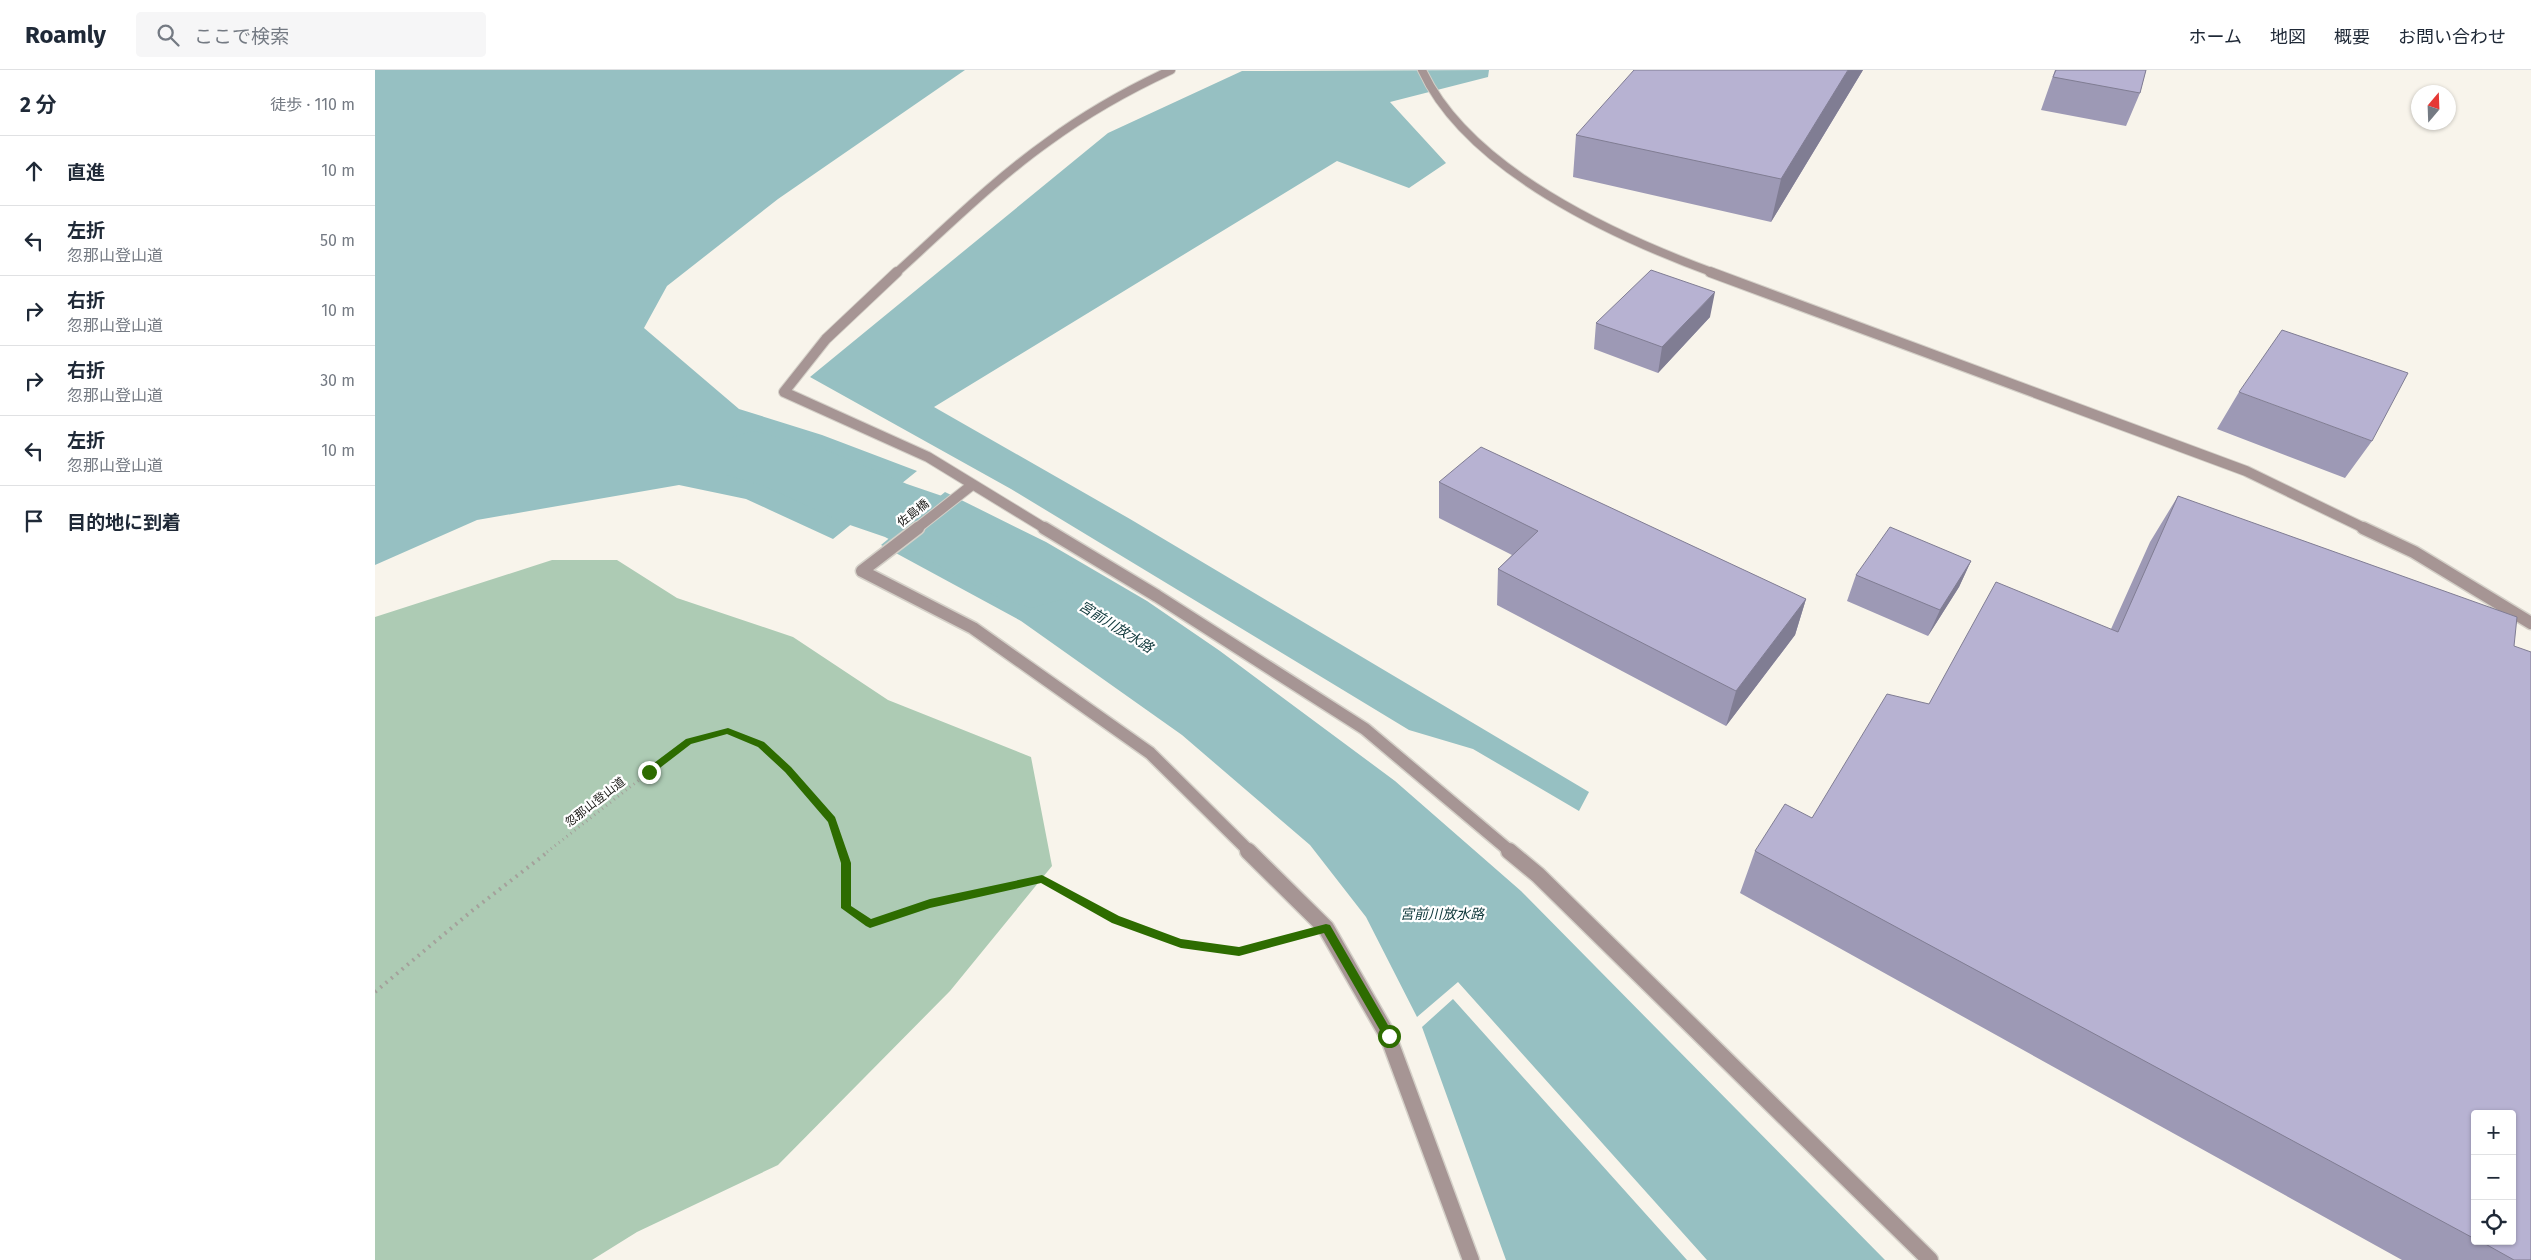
<!DOCTYPE html>
<html lang="ja">
<head>
<meta charset="utf-8">
<style>
	:root { --surface:#fff; --page:#f6f6f7; --text:#1f2937; --muted:#747a83; --line:#e0e1e3 }
	body { margin:0; font-family:"Fira Sans","Noto Sans JP",sans-serif; background:var(--page); color:var(--text) }
	.controls { position:absolute; right:15px; bottom:15px; display:grid; overflow:hidden; border-radius:5px; box-shadow:0 1px 4px #0004 }
	.controls button { width:45px; height:45px; display:grid; place-items:center; padding:0; border:0; border-bottom:1px solid var(--line); background:var(--surface); color:var(--text); font:25px sans-serif }
	.compass { position:absolute; left:2036px; top:15px; width:45px; height:45px; border-radius:50%; background:var(--surface); box-shadow:0 1px 4px #0004; rotate:19deg }
	.stop { position:absolute; width:15px; height:15px; margin:-11px; border:4px solid #2d6c00; border-radius:50%; background:#fff }
	.stop.end { background:#2d6c00; border-color:#fff; box-shadow:0 1px 5px #0008 }
	.list { margin:0; padding:0; list-style:none }
	h2 { display:flex; justify-content:space-between; align-items:center; height:65px; margin:0; padding:0 20px; font-size:21px }
	h2 small { font-size:16px; font-weight:400; color:var(--muted) }
	.list li { display:grid; grid-template-columns:32px 1fr auto; gap:15px; align-items:center; box-sizing:border-box; height:70px; padding:0 20px; border-top:1px solid var(--line) }
	.list b { display:block; font-size:19px; white-space:nowrap }
	.list p { margin:0; font-size:16px; white-space:nowrap; color:var(--muted) }
	.list em { font-size:16px; font-style:normal; color:var(--muted) }
	.icon { flex:none; width:28px; height:28px; fill:none; stroke:currentColor; stroke-width:2; stroke-linecap:round; stroke-linejoin:round }
	.map { position:relative; flex:none; width:2156px; height:1190px; overflow:hidden }
	header { display:flex; align-items:center; gap:30px; box-sizing:border-box; height:70px; padding:0 25px; background:var(--surface); border-bottom:1px solid var(--line) }
	header strong { font-size:24px }
	nav { display:flex; gap:28px; margin-inline-start:auto; font-size:18px }
	.search { width:350px; height:45px; background:var(--page); display:flex; align-items:center; gap:12px; box-sizing:border-box; padding:0 18px; border-radius:5px; color:var(--muted); font-size:19px }
	main { display:flex }
	aside { flex:1; background:var(--surface) }
	.map>svg:first-child { display:block }
	.forest { fill:#adcbb4 }
	.water { fill:#96c0c2 }
	.lines { fill:none; stroke-linecap:round; stroke-linejoin:round }
	.river { fill:#96c0c2; fill-rule:evenodd }
	.minor-far3-casing { stroke:#d4d0c8; stroke-width:10 }
	.minor-far2-casing { stroke:#d4d0c8; stroke-width:12 }
	.minor-far1-casing { stroke:#d4d0c8; stroke-width:15 }
	.minor-casing { stroke:#d4d0c8; stroke-width:19 }
	.tertiary-far2-casing { stroke:#d4d0c8; stroke-width:10 }
	.tertiary-far1-casing { stroke:#d4d0c8; stroke-width:12 }
	.tertiary-casing { stroke:#d4d0c8; stroke-width:15 }
	.path-far1 { stroke:#a4a19b; stroke-width:3; stroke-dasharray:1 4; stroke-linecap:butt }
	.path { stroke:#a4a19b; stroke-width:4; stroke-dasharray:2 5; stroke-linecap:butt }
	.minor-far3 { stroke:#a69594; stroke-width:8 }
	.minor-far2 { stroke:#a69594; stroke-width:10 }
	.minor-far1 { stroke:#a69594; stroke-width:12 }
	.minor { stroke:#a69594; stroke-width:16 }
	.tertiary-far2 { stroke:#a69594; stroke-width:8 }
	.tertiary-far1 { stroke:#a69594; stroke-width:10 }
	.tertiary { stroke:#a69594; stroke-width:12 }
	.wall { fill:#9d99b5; fill-rule:evenodd }
	.shaded-wall { fill:#807d93 }
	.building { fill:#b7b2d2; stroke:#807d93 }
	.route { fill:#2d6c00 }
	.labels { text-anchor:middle; dominant-baseline:central; stroke-width:4.5; stroke-linejoin:round; paint-order:stroke }
	.street-label { font-size:12px; fill:#171613; stroke:#fff }
	.water-label { font-size:14px; font-style:italic; fill:#0e373a; stroke:#fff }
</style>
</head>
<body>
<header>
<strong>Roamly</strong>
<div class="search"><svg class="icon" aria-label="search" viewBox="0 0 24 24"><circle cx="10" cy="10" r="6"/><path d="M15 15l6 6"/></svg>ここで検索</div>
<nav><a>ホーム</a><a>地図</a><a>概要</a><a>お問い合わせ</a></nav>
</header>
<main>
<aside>
<h2>2 分<small>徒歩 · 110 m</small></h2>
<ul class="list">
<li><svg class="icon" aria-label="ahead" viewBox="0 0 24 24"><path d="M12 20V5M6 11l6-6 6 6"/></svg><div><b>直進</b></div><em>10 m</em></li>
<li><svg class="icon" aria-label="left" viewBox="0 0 24 24"><path d="M17 20v-9H6M10 6l-5 5 5 5"/></svg><div><b>左折</b><p>忽那山登山道</p></div><em>50 m</em></li>
<li><svg class="icon" aria-label="right" viewBox="0 0 24 24"><path d="M7 20v-9h11M14 6l5 5-5 5"/></svg><div><b>右折</b><p>忽那山登山道</p></div><em>10 m</em></li>
<li><svg class="icon" aria-label="right" viewBox="0 0 24 24"><path d="M7 20v-9h11M14 6l5 5-5 5"/></svg><div><b>右折</b><p>忽那山登山道</p></div><em>30 m</em></li>
<li><svg class="icon" aria-label="left" viewBox="0 0 24 24"><path d="M17 20v-9H6M10 6l-5 5 5 5"/></svg><div><b>左折</b><p>忽那山登山道</p></div><em>10 m</em></li>
<li><svg class="icon" aria-label="arrive" viewBox="0 0 24 24"><path d="M6 21V4h12l-3 4 3 4H6"/></svg><div><b>目的地に到着</b></div></li>
</ul>
</aside>
<div class="map">
<svg width="2156" height="1190" viewBox="0 0 2156 1190">
	<rect width="100%" height="100%" fill="#f8f4eb"/>
	<path class="forest" d="M177,490h65l60,38 116,39 95,63 143,57 21,109 -102,125 -172,174 -141,67 -45,28h-217v-643z"/>
	<path class="water" d="M0,0h590l-187,129 -111,87 -23,42 95,81 83,26 95,36 -84,68 -87,-40 -67,-14 -202,35 -102,45z
		M1114,0l-1,7 -98,25 56,61 -37,25 -72,-27 -403,246 196,112 459,273 -10,19 -106,-62 -64,-19 -398,-241 -201,-112 298,-244 134,-62z
		M570,422l101,50 101,59 73,50 175,130 126,110 364,369h-178l-249,-278 -41,35 -51,-100 -56,-72 -128,-110 -161,-114 -140,-76z
		M1078,929l234,261h-181l-84,-233z"/>
	<g class="lines">
		<path class="river" d="M379,361l68,17 85,36 38,13 118,58 13,22 -13,22 -31,9 -31,-9 -116,-62 -38,-13 -83,-38 -38,-11 -12,-18 12,-18z"/>
		<defs>
			<path id="minor-far3" d="M521,203c50,-45 98,-93 153,-132 38,-28 79,-51 122,-71"/>
			<path id="minor-far2" d="M522,202l-71,67 -42,53 144,65 118,72
				M541,459l56,-44"/>
			<path id="minor-far1" d="M543,458l-56,43 111,57 177,125 100,99
				M669,458l113,68 208,133 146,123"/>
			<path id="minor" d="M873,781l78,77 62,108 83,224
				M1134,781l29,24 392,385"/>
			<path id="tertiary-far2" d="M1047,0c46,100 194,167 292,203"/>
			<path id="tertiary-far1" d="M1335,202l536,199 120,58"/>
			<path id="tertiary" d="M1988,458l51,24 117,71"/>
		</defs>
		<use href="#minor-far3" class="minor-far3-casing"/>
		<use href="#minor-far2" class="minor-far2-casing"/>
		<use href="#minor-far1" class="minor-far1-casing"/>
		<use href="#minor" class="minor-casing"/>
		<use href="#tertiary-far2" class="tertiary-far2-casing"/>
		<use href="#tertiary-far1" class="tertiary-far1-casing"/>
		<use href="#tertiary" class="tertiary-casing"/>
		<path class="path-far1" d="M172,782l142,-111 39,-10 33,13 27,25 44,51 10,32"/>
		<path class="path" d="M467,781l4,12v45l24,15 60,-20 112,-24 74,41 65,23 58,9 46,-12
			M0,922l98,-82 76,-59"/>
		<use href="#minor-far3" class="minor-far3"/>
		<use href="#minor-far2" class="minor-far2"/>
		<use href="#minor-far1" class="minor-far1"/>
		<use href="#minor" class="minor"/>
		<use href="#tertiary-far2" class="tertiary-far2"/>
		<use href="#tertiary-far1" class="tertiary-far1"/>
		<use href="#tertiary" class="tertiary"/>
	</g>
	<path class="wall" d="M1488,0l-92,152 -198,-45 3,-42z
		M1680,0h91l-6,23 -14,33 -85,-16z
		M1335,247l-52,56 -64,-24 2,-26z
		M1864,322l133,49 -27,37 -128,-49z
		M1064,412l367,117 -11,36 -69,91 -229,-121 1,-36 14,-14 -73,-37z
		M1803,426l336,150 17,614h-129l-662,-367 15,-42 57,-33 117,-114 182,-75 39,-87zM2100,1044l37,127h-37z
		M1596,491l-12,26 -31,49 -81,-35 9,-26z"/>
	<path class="shaded-wall" d="M1473,0h15l-92,152 10,-43z
		M1340,222l-5,25 -52,56 4,-26z
		M1596,491l-12,26 -31,49 12,-26z
		M1431,529l-11,36 -69,91 10,-35z"/>
	<path class="building" d="M1259,0h214l-67,109 -205,-44z
		M1681,0h90l-6,23 -87,-16z
		M1276,200l64,22 -53,55 -66,-24z
		M1907,260l126,43 -36,68 -133,-49z
		M1106,377l325,152 -70,92 -238,-122 40,-38 -99,-49z
		M1803,426l339,121 -3,29 17,6v608h-17l-34,-19h32v-127h-37v125l-720,-388 30,-47 27,14 75,-124 42,10 67,-122 122,50z
		M1515,457l81,34 -31,49 -84,-35z"/>
	<path class="route" d="M353,658l36,14 27,25 44,50 16,46v43l20,13 59,-20 112,-24 77,41 62,23 58,8 87,-23 4,1 62,107v7h-7l-61,-106 -85,23 -58,-8 -69,-25 -71,-40 -111,25 -60,20 -4,-2 -25,-18v-45l-13,-41 -43,-50 -27,-25 -31,-13 -36,10 -39,30h-6v-5l40,-30z"/>
	<g class="labels">
		<g class="street-label">
			<text transform="translate(538 443) rotate(-38)">佐島橋</text>
			<text transform="translate(220 732) rotate(-38)">忽那山登山道</text>
		</g>
		<g class="water-label">
			<text transform="translate(741 557) rotate(32)">宮前川放水路</text>
			<text x="1067" y="844">宮前川放水路</text>
		</g>
	</g>
</svg>
<div class="controls">
<button>+</button>
<button>−</button>
<button><svg class="icon" aria-label="locate" viewBox="0 0 24 24"><circle cx="12" cy="12" r="6"/><path d="M12 2v4M12 18v4M2 12h4M18 12h4"/></svg></button>
</div>
<svg class="compass" viewBox="-18 -18 36 36"><path d="M0-13l5 13h-10z" fill="#e53935"/><path d="M0 13l5-13h-10z" fill="#747a83"/></svg>
<div class="stop" style="left:1014px;top:966px"></div>
<div class="stop end" style="left:274px;top:702px"></div>
</div>
</main>
</body>
</html>
